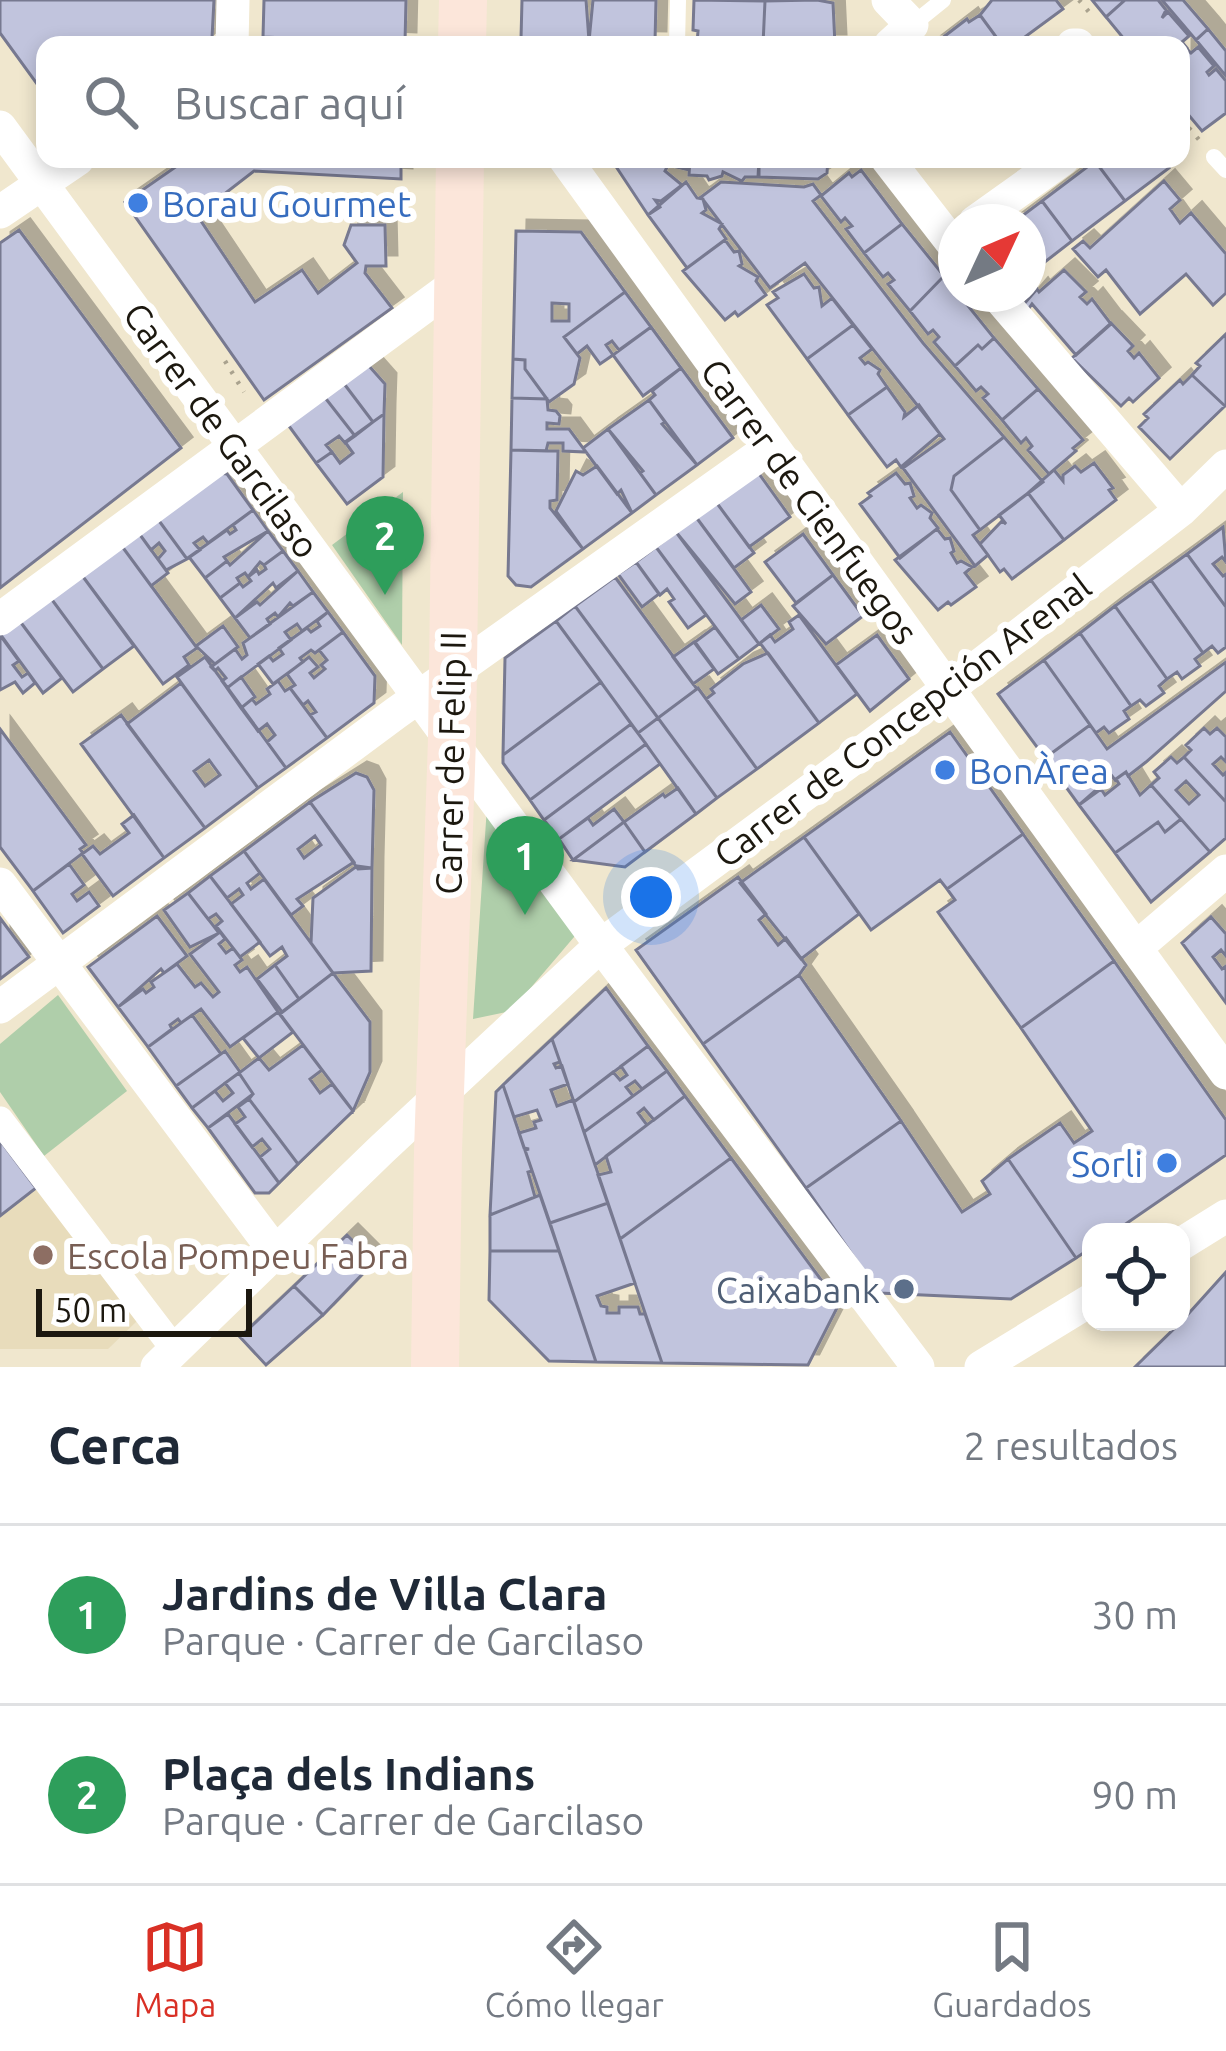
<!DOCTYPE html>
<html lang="es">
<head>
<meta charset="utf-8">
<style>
	:root { --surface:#fff; --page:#f2f2f3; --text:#1f2937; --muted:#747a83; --line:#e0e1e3; --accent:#d93025 }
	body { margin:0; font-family:Ubuntu,sans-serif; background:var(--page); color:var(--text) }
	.controls { position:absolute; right:36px; bottom:36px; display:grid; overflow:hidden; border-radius:24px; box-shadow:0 6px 18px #0003 }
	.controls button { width:108px; height:108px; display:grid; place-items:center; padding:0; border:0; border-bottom:3px solid var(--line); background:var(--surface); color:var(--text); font:60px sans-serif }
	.compass { position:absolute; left:938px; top:204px; width:108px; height:108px; border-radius:50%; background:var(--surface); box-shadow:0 6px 18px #0003; rotate:46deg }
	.scale { position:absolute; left:36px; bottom:30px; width:216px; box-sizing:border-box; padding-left:12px; border:6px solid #1c180f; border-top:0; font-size:33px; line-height:42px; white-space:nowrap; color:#1c180f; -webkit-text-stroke:9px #fff; paint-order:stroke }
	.you { position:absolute; left:651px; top:897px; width:42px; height:42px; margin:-30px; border:9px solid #fff; border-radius:50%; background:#1a73e8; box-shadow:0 0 0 18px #1a73e833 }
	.badge { display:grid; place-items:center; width:78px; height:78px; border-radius:50%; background:var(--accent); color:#fff; font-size:39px; font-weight:700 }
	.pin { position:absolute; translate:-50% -99px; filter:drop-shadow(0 3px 6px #0008) }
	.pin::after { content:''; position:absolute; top:63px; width:42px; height:36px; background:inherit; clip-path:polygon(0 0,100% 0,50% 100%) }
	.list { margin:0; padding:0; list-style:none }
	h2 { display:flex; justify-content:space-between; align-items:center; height:156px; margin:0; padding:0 48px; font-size:51px }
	h2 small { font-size:39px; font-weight:400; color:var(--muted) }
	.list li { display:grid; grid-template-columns:78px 1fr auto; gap:36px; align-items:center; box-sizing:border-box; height:180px; padding:0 48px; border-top:3px solid var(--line) }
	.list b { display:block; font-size:45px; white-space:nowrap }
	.list p { margin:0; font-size:39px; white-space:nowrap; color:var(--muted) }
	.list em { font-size:39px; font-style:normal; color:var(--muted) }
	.icon { flex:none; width:66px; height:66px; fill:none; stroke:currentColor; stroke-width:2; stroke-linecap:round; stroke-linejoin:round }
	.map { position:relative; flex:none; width:1226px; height:1367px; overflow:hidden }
	.search { position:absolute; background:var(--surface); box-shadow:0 6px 18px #0003; left:36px; right:36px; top:36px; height:132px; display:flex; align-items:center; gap:30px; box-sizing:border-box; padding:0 42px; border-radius:24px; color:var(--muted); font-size:45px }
	.sheet { height:516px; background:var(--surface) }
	nav { display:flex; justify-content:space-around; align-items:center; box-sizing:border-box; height:168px; border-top:3px solid var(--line); background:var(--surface); font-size:33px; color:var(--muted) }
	nav a { display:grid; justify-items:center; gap:6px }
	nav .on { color:var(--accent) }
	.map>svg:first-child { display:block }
	.built { fill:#e8dcbb }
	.green { fill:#afceaa }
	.building { fill:#c1c4dd; stroke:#777990; stroke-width:3; fill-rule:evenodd; filter:url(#shadow) }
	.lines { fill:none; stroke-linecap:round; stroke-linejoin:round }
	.path { stroke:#a9a28e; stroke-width:4.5; stroke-dasharray:3 9; stroke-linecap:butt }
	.service { stroke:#fff; stroke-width:16 }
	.pedestrian { stroke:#fff; stroke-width:27 }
	.minor { stroke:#fff; stroke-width:33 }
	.secondary { stroke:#fce6da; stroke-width:48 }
	.shop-dot { fill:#3f7fe0; stroke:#fff; stroke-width:4.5 }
	.education-dot { fill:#8d6e63; stroke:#fff; stroke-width:4.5 }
	.service-dot { fill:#5c6f8a; stroke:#fff; stroke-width:4.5 }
	.labels { text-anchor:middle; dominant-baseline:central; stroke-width:12; stroke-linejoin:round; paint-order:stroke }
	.shop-label { font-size:36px; fill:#366cbe; stroke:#fff; text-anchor:start }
	.street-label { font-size:36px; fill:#1c180f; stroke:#fff }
	.education-label { font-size:36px; fill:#785e54; stroke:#fff; text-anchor:start }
	.service-label { font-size:36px; fill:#4e5e75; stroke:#fff; text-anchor:end }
</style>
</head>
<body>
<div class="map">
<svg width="1226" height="1367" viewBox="0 0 1226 1367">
	<defs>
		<filter id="shadow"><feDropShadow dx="11" dy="-11" stdDeviation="0" flood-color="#0004"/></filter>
	</defs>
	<rect width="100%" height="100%" fill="#f0e7ce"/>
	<path class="built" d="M0,1140l137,181 -29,28h-108z"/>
	<path class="green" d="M403,492l-1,153 -70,-100z
		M487,806l93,124 -69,81 -38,8z
		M58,995l69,96 -83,65 -44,-64v-48z"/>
	<path class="building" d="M0,0h214l-2,38 -10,7h-157v50l-45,-62z
		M264,0h142l-1,43 -142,-6z
		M522,0h64l3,41 -68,-2z
		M593,0h63l-1,42 -66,-1z
		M694,0l71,1 -2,44 -66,-2 1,-12 -5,-1z
		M817,0l16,3 2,42h-72l2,-44z
		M992,0h64l7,9 -49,36h-12l-22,-30z
		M1092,0h33l-19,17z
		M1125,0h33l8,10 -4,8 6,-6 21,24 -7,6 5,6 -6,5v-8h-52l-23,-28z
		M1162,0h21l25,29 -12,11z
		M980,15l22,30h-69l34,-26 2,3z
		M1208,29l18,22v25l-30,-36z
		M1198,47l16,19 -7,6 2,3 7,-6 10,12v32l-24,18 -21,-25v-53l5,-5 5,5z
		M187,159h214v20l-147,-8 -57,44 58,87 47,-32 16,23 39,-30 -13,-18 7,-20h34l1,41h-20l-1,7 27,35 -128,92 -139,-198z
		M611,159h79l-1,11 -21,-5 -3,6 17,14 -21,16 -6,-1 5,7 -12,8z
		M690,159h69l-1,18h-13l-3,4 -19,-9 -1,4 -13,4 -2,-4 -18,-1z
		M759,159h69l-1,14 -9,6 -59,-2z
		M1097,159h73l-5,4 4,5 -44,33 -30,-40z
		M1095,161l30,40 -53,40 -30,-40z
		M861,170l41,54 -38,29 -18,-24 6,-3 -7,-8 -4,4 -20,-26 28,-23 3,4z
		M1164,181l16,19 -10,9 10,14 11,-10 35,41v39l-13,12 -27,-31 -46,40 -34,-44 -8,7 -25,-28 10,-8 7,7z
		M686,182l11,16 6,1 3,11 -4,3 20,11 -3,5 7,10 -39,29 -39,-53z
		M721,182l83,5 9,-3 8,11 -8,6 110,142 81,94 -50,39 -3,14 29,40 -7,5 15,20 -13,11 -72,-98 41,-29 -139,-176 -35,25 -69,-91z
		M1042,201l30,40 -44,34v-53h-14z
		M902,224l42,52 -34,35 -22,-27 6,-4 -6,-7 -5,4 -19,-24z
		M19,230l162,218 -181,140v-345z
		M516,231l65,1 44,60 -61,45 16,21 -6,26 -25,18 -24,-33v-9l-12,-1zM552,303l17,1v17h-17z
		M725,240l9,12 5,-1 3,13 -3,2 19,11 -2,4 10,14 -28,21 -3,-4 -10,8 -42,-49z
		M1064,270l22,22 -6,5 7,7 5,-5 19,25 -35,31 -44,-51 -5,7 -3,-7 13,-15 2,3z
		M804,274l10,14 5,-1 3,19 10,-8 21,27 -46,34 -40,-54 11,-7 -5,-6z
		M944,276l50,62 -12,11 -4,-4 -23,21 -21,-24 5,-5 -6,-7 -5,4 -18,-23z
		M625,292l26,35 -32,23 -7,-9 -6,4 7,10 -13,9 -13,-18 -10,8 -13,-17z
		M1111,323l22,23 -5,5 6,7 5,-5 20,25 -26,24 -4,-4 -8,8 -49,-48z
		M853,325l19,24 -12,9 5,6 3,-2 12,8 -2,4 9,13 -39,28 -41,-56z
		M651,327l30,41 -38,28 -30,-41z
		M1226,334v71l-1,1 -33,-31 8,-9 -4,-3z
		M994,338l44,51 -36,31 -19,-22 5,-4 -7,-7 -5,4 -21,-25 23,-21 4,4z
		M513,359l12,1v9l22,30 -35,-1z
		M369,366l16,18 -1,30 -11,8 -31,-41z
		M681,368l52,70 -36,27 -48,-65 6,-5 -3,-4z
		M1192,375l33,31 -55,53 -31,-32 9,-9 -4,-4 36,-34 3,4z
		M342,381l31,41 -18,14 -32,-41z
		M887,387l18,25 -1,5 15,-12 21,29 -39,33 -5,-7 -9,7 -39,-52z
		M1038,389l45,51 -10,8 3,3 -27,23 -21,-24 4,-4 -6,-8 -5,5 -19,-23z
		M323,395l32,41 -10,7 -6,-7 -13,9 6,7 -16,11 -30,-41z
		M512,398l35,1 1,11 8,1 4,5 -1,8 -12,-1v6h22l17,23 -23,-1v-8h-15l-2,8 -35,-1z
		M649,400l16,22 -3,2 35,41 -41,30 -16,-22 3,-2 -35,-42z
		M384,414l-1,63 -36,27 -31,-41 16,-11 8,11 13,-10 -8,-11z
		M608,429l48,66 -24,18 -11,-23 -4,4 -34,-46z
		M1004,437l39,45 -63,48 -29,-40 3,-14z
		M511,450l47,1 -1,49 -7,1v7l33,41 -52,38 -15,-2 -8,-9z
		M1094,463l19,25 -4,2 7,10 -52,40 -36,-47 26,-23 9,11v-6l12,-9 6,6z
		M597,466l35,47 -49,36 -27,-38 20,-40 7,4z
		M757,471l33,46 -41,30 -33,-45z
		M218,473l9,1 26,36 -45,33 -5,-6 -9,6 6,7 -13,9 -30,-41z
		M896,473l9,11 5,-1 4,13 -4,2 7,10 4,-3 11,8 -2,5 8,10 -38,30 -40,-54 11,-8 -3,-3z
		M1028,493l36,47 -52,39 -8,-10 -4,3 -20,-28 22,-23 4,3 -7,-9z
		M716,502l38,51 -20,15 -38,-51z
		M253,510l15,21 -44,26 3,4 -22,17 -16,-21 38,-27 3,4 6,-4 -3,-5z
		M696,517l55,75 -16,12 -59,-72z
		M157,518l30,41 -21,11 -8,-11 7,-8 -6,-8 -8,7 -13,-18z
		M1223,527l3,35 -4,-5 -9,7 10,12 3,-2v33l-39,-53z
		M937,529l8,10 5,-1 4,13 -3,2 6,10 4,-2 11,6 -7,6 11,14 -25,18 -3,-3 -10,8 -43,-50z
		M268,531l15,20 -19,14 -4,-3 -12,15 -3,-4 -8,5 3,5 -20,15 -15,-20 22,-17 3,4z
		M138,532l30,41 -17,13 -30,-41z
		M676,532l83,112 -20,15 -83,-112z
		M803,534l30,41 -37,28 -31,-41z
		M121,545l76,103 -13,9 5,8 -26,19 -82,-110z
		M656,547l50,68 -18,13 -19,-26 5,-3 -7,-10 -7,6 -24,-33z
		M283,551l15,20 -22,17 -3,-5 -38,35 -15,-20 20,-15 3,4 8,-6 -3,-4 9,-7 2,4 7,-5 -2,-4z
		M1187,554l39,53v40l-8,6 -6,-7 -9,7 -52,-73z
		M636,562l23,32 -17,13 -24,-33z
		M298,571l15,21 -20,14 -3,-3 -12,14 -3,-4 -8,6 3,5 -20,14 -15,-20 22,-16 3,3z
		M81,574l53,72 -31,23 -53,-72z
		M833,575l30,41 -37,28 -33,-38z
		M615,577l82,112 -39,29 -83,-112z
		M1151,580l52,73 -8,6 5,7 -18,13 -5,-7 -10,7 -52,-73z
		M313,592l15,20 -26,19 -5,-7 -12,8 6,8 -64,48 -5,-7 4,-3 -8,-10 -3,3 -4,-4 24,-18 7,10 5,-4 -4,-12z
		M50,597l53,72 -30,23 -54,-72z
		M761,605l18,24 -20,15 -18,-24z
		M575,606l83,112 -20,15 -82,-112z
		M1115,606l52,73 -8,7 5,7 -18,13 -6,-6 -9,6 -51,-73z
		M328,612l15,20 -28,21 -4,-3 -11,8 3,4 -30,22 -15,-20 11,-8 4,5 10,-7 -4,-6 28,-20 4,4 9,-6 -3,-5z
		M799,615l58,79 -38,29 -59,-80 10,-8 5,7 18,-13 -4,-7z
		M19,620l43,58 -19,15 -43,-59z
		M556,621l45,61 -98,73 2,-97z
		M223,626l15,21 -23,17 -19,-18z
		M715,627l24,32 -21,15 -23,-32z
		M343,632l32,44 -1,27 -47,35 -17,-23 6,-3 -8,-11 -5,4 -13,-17 5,-3 -8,-11 22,-17 9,10 -8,6 4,5 11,-9 -4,-4 6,-5 -8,-10z
		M1080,633l51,73 -7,5 5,8 -20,14 -5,-6 -8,6 -52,-73z
		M0,635l19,26 -6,4 9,12 6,-4 7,10 -12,10 -8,-11 -15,8z
		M877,635l32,44 -39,32 -34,-46z
		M694,642l20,27 -21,15 -20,-27z
		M768,653l51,70 -62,46 -51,-70 8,-6 -3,-4 32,-25z
		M205,657l81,111 -28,20 -81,-111z
		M1044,660l46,65 -45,33 -47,-64z
		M1226,662v29l-80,71 -18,14 -2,-4 -11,8 -3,-4 -33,29 -34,-47 45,-33 17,24z
		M241,677l14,20 -14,11 -14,-20z
		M278,681l7,10 5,-3 37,50 -41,30 -19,-26 8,-7 -8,-11 -9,7 -17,-23 11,-9 4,5 14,-10 -3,-5z
		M601,682l30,42 -101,76 -27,-37v-8z
		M181,683l77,105 -53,40 -78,-104zM209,760l11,15 -15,11 -11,-15z
		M698,688l59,81 -40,29 -59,-80z
		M121,715l84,113 -41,30 -83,-114z
		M658,718l59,80 -21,16 -58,-81z
		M631,724l15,20 -102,76 -14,-20z
		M1204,728l6,6 7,-6 9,9v25l-5,-5 -8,7 10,11 3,-3v30l-42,-45 7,-7 -5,-5z
		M0,729l86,116 -6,4 3,4 -50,38 -33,-44z
		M950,732l73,102 -76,55 -7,-9 -69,50 -67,-93z
		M646,744l14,20 -101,75 -15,-19z
		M1171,757l6,6 7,-6 42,45v36l-16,14 -59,-67 8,-7 -5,-6zM1186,781l13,14 -10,9 -13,-14z
		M1126,772l14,23 11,-10 30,34 -16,13 -7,-10 -43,31 -36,-48 22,-16 4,6 14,-11 -3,-5z
		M356,773l11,4 7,13 -2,78 -14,1 -48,-67z
		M678,788l18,26 -51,38 -21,-30 39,-28 2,3z
		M310,802l44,60 -57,37 6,7 -12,9 -47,-64zM315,836l6,9 -17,13 -6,-9z
		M614,809l10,13 -51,38 -14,-21 29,-21 5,7z
		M134,815l30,43 -51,38 -31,-42 11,-8 7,8 29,-21 -7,-9z
		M1181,819l29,33 -59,50 -36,-49 43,-31 7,10z
		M624,822l21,30 -20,15 -52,-7z
		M1023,834l91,127 -93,67 -83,-116 17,-12 -8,-11z
		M804,837l55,77 -58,45 -61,-76z
		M244,851l16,22 -13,10 4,6 13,-10 69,94 -34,26 -24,-34 12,-9 -5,-9 -12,9 -39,-52 12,-9 -4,-6 -12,9 -17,-22z
		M69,864l15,21 -12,9 5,7 12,-9 10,14 -36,27 -30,-42z
		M357,866l15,2 -1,103 -38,2 -22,-30 2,-45z
		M210,876l50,66 -20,15 -24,-31 6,-5 -6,-7 -8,5 -20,-26z
		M738,877l28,37 -7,6 19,25 8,-7 20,27 -7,10 -96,69 -67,-94z
		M188,893l31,40 -29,14 -26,-37z
		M157,916l30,40 -23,17 -3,-4 -43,38 -30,-40z
		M1211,917l15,17v22l-5,-6 -8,7 9,12 4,-3v37l-44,-60z
		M0,918l29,39 -29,22z
		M220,932l5,7 -6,5 7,9 7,-5 9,12 -7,5 5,7 7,-5 31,45 -48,35 -29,-38 -20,14 -3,-4 -8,6 2,4 -24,18 -30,-40 25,-18 3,4 8,-6 -3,-5 26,-18 18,23 6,-4 12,14 6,-5 -29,-38z
		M1114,961l112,159v35l-112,77h-23v16l-15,10 -68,-99 52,-36 14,20 18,-12 -71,-103z
		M275,965l24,34 -17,13 -25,-33z
		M333,973l37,49v50l-17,39 -73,-97z
		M799,975l102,146 -95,67 -103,-144z
		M606,988l42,58 -74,56 -22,-63z
		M278,1012l15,20 -34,26 -16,-20z
		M192,1015l29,39 -45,32 -28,-39z
		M552,1039l8,23 -6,2 2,4 6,-2 6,18 -17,6 6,16 16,-6 35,103 -58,20 -25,-73 4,-1 -5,-1 -5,-15 17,-5 -2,-6 7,-2 -4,-10 -23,7 -11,-32z
		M303,1045l19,25 -12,9 10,14 12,-9 21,27 -55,53 -49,-65 4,-5 -14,-21 20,-15 10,12z
		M648,1046l19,25 -25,18 -7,-8 -9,6 7,9 -49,36 -10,-30 39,-30 7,8 7,-5 -6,-9z
		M225,1051l15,21 -48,36 -16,-22z
		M667,1071l18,25 -31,24 -10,-12 -6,5 9,12 -52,40 -11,-33z
		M239,1073l14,21 -45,34 -16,-20 23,-17 8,10 10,-8 -8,-10z
		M503,1085l29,86 -4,1 7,25 -45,18 6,-123z
		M685,1096l46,62 -111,81 -22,-64 13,-3 -5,-16z
		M249,1099l49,65 -19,19 -19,-26 10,-8 -8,-10 -10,8 -17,-23 10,-7 -7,-10z
		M228,1114l51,69 -10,10h-14l-47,-65z
		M901,1121l61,91 28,-18 -8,-13 26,-22 68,99 -65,41 -132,-6 -73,-105z
		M0,1140l36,48 -36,28z
		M731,1158l108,146 -31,61 -146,-2 -42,-124z
		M540,1195l19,56h-69v-36z
		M608,1203l27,80 -38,13 4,10 6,1v6h12v-6h19l2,7h5l17,49 -66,-1 -5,-15 -41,-124z
		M347,1235l27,27 -51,53 -29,-29z
		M490,1251h69l37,111 -47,-1 -60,-61z
		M1226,1272v95h-91l46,-45z
		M294,1286l29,29 -57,50 -26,-28z"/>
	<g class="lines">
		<path class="path" d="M1079,0l15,18
			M1181,119l20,23
			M225,361l19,31"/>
		<path class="service" d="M912,25l31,-25
			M677,45l1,-45
			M1214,157l12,13"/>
		<path class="pedestrian" d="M0,1120l175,230"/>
		<path class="minor" d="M888,0l24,25 -22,20
			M232,45l1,-45
			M1073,45h5
			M0,127l609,829 309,411
			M565,159l661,914
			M887,159l69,89
			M0,212l78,-53
			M975,222l88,-63
			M996,294l185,216
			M0,619l458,-337
			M0,884l276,369
			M1137,947l89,-76
			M0,1007l396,-294 375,-266
			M1181,1244l45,-28
			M157,1367l224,-217 220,-205 383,-283 197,-152 45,-44
			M981,1367l110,-67"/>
		<path class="secondary" d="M462,45l1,-45
			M435,1367l3,-216 14,-412 8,-580"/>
	</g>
	<g class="shop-dot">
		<circle cx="138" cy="203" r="12"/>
		<circle cx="945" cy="770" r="12"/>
		<circle cx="1167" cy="1163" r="12"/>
	</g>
	<circle class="education-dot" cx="43" cy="1255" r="12"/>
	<circle class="service-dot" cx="904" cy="1289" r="12"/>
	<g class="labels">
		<g class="shop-label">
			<text x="162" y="203">Borau Gourmet</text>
			<text x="969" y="770">BonÀrea</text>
			<text x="1143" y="1163" text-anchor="end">Sorli</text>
		</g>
		<g class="street-label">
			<text transform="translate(222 430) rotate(54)">Carrer de Garcilaso</text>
			<text transform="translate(810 501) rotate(54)">Carrer de Cienfuegos</text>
			<text transform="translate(902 720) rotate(-37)">Carrer de Concepción Arenal</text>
			<text transform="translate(450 763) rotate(-89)">Carrer de Felip II</text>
		</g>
		<g class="education-label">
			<text x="67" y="1255">Escola Pompeu Fabra</text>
		</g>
		<g class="service-label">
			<text x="880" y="1289">Caixabank</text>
		</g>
	</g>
</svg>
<div class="controls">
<button><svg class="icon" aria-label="locate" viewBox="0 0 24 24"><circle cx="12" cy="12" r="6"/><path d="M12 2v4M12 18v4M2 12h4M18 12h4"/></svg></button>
</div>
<svg class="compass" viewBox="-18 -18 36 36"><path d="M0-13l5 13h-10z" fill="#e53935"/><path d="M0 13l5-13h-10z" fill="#747a83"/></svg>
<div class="scale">50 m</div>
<div class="you"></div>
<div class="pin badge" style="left:525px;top:915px;background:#2e9e5b">1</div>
<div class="pin badge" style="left:385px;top:595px;background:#2e9e5b">2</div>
<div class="search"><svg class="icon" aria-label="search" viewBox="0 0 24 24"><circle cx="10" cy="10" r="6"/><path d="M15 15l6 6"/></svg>Buscar aquí</div>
</div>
<section class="sheet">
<h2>Cerca<small>2 resultados</small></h2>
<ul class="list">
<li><span class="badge" style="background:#2e9e5b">1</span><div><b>Jardins de Villa Clara</b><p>Parque · Carrer de Garcilaso</p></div><em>30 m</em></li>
<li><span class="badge" style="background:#2e9e5b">2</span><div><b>Plaça dels Indians</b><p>Parque · Carrer de Garcilaso</p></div><em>90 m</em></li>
</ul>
</section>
<nav>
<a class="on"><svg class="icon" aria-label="map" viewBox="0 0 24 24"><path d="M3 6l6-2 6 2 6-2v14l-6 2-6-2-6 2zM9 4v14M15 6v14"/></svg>Mapa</a>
<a><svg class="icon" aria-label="directions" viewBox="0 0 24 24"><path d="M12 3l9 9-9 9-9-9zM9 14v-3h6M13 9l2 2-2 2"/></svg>Cómo llegar</a>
<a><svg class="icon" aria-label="saved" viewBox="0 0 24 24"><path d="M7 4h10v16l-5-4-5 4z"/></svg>Guardados</a>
</nav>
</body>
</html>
